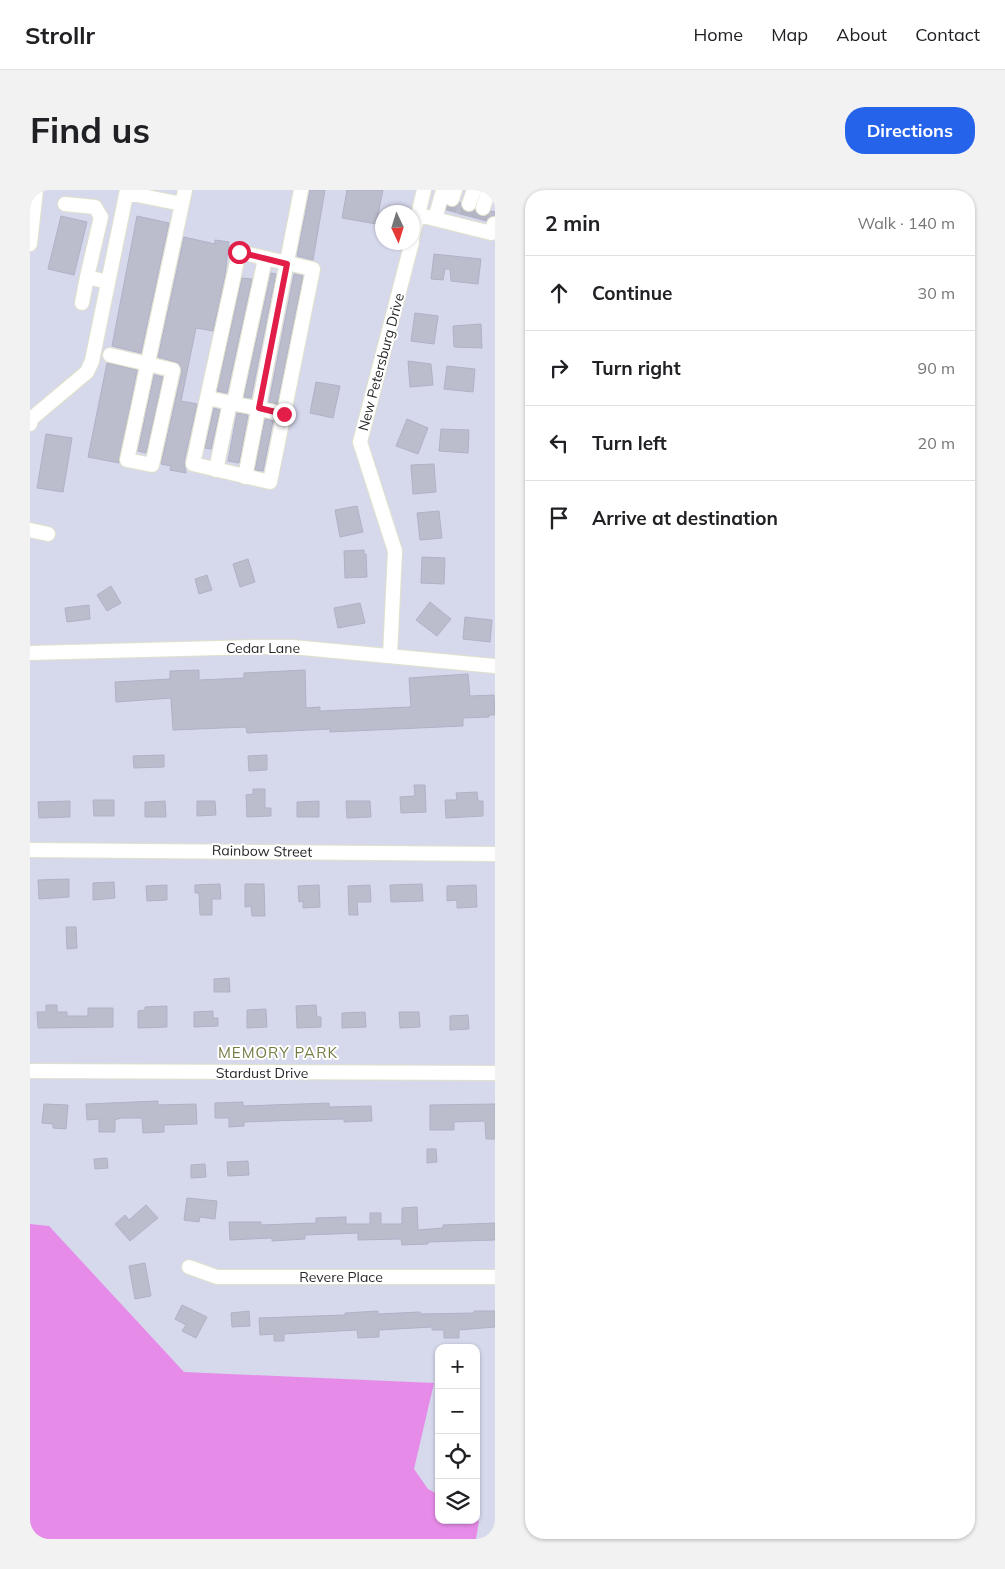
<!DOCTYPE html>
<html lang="en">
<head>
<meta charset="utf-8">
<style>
	:root { --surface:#fff; --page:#f2f2f2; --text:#202124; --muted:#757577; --line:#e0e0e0; --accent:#2563eb }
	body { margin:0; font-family:Mulish,sans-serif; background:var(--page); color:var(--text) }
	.controls { position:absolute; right:15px; bottom:15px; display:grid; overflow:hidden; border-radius:10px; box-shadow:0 1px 4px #0004 }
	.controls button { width:45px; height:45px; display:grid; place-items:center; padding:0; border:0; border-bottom:1px solid var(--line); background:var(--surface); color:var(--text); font:25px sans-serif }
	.compass { position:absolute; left:345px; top:15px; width:45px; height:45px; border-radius:50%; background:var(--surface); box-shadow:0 1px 4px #0004; rotate:176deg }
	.stop { position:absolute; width:15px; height:15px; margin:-11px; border:4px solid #e11d48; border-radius:50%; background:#fff }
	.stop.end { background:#e11d48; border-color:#fff; box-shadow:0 1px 5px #0008 }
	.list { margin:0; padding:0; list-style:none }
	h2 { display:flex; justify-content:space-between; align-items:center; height:65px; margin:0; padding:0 20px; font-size:21px }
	h2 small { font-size:16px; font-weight:400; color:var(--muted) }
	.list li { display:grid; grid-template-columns:32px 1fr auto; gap:15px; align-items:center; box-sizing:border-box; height:75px; padding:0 20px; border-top:1px solid var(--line) }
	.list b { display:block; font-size:19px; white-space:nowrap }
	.list em { font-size:16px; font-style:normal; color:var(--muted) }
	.icon { flex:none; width:28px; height:28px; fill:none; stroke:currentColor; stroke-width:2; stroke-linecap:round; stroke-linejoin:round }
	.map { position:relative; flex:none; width:465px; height:1349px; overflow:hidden; border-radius:20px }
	header { display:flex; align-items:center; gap:30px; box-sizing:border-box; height:70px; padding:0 25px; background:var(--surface); border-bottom:1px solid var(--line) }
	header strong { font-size:24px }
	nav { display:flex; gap:28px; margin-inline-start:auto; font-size:18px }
	.intro { display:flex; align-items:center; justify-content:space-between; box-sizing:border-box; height:120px; padding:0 30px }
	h1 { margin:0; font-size:35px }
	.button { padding:12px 22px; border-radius:20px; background:var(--accent); color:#fff; font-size:18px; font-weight:700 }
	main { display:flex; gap:30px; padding:0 30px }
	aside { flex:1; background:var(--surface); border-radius:20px; box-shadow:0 1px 4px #0004 }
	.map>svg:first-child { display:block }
	.green { fill:#e78be9 }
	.building { fill:#bcbdcc; stroke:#b0b1c7 }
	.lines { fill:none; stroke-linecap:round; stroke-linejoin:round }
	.minor-tunnel { stroke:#b3b5c5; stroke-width:14; stroke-dasharray:14 7; stroke-linecap:butt }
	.minor-casing { stroke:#e0e2cb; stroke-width:16 }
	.minor { stroke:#fff; stroke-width:14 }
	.route { stroke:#e11d48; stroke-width:6 }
	.labels { text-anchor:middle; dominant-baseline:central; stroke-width:4; stroke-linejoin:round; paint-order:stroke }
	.street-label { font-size:14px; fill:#272727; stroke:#fff }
	.neighbourhood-label { font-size:15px; letter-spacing:1px; fill:#747b43; stroke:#fff }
</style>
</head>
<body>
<header>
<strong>Strollr</strong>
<nav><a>Home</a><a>Map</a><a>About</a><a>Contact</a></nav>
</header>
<div class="intro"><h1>Find us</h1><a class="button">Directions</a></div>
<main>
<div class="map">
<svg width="465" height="1349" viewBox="0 0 465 1349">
	<rect width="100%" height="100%" fill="#d6d8ec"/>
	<path class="green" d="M0,1034l19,2 135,146 250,11 -20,86 14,20 11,6v25l37,-1 3,2 -3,18h-446z"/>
	<path class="building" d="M280,0h15l-12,70 -16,-4z
		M317,0h36l-7,34 -34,-6z
		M430,12l2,7 4,3 4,1 5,-2 5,5 4,1 4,-2 3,-4 4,1v4l-6,1 -3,4 -39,-11 1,-4 6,1z
		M31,26l26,6 -13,53 -26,-6z
		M107,26l32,7 -28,130 -29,-7z
		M154,47l31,7v-4l14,2 -4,33 -12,56 -17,-3 -15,73 16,3 -13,58 2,11 -16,-3 1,-4 -10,-2 21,-93 -3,-8 -21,-6z
		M404,64l47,5 -3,25 -27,-3 -1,-12h-5l-2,11 -12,-1z
		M241,83l5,1 -25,124 -7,-1z
		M264,84l9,2 -26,128 -8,-2z
		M212,88l10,1 -25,114 -10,-2z
		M385,123l23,3 -4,28 -23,-3z
		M451,134l1,24 -28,-1 -1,-21z
		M378,171l23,3 2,21 -23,2z
		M77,173l30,7 -18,93 -31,-6z
		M417,176l28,3 -2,23 -29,-3z
		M124,185l9,2 -17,76 -8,-2z
		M286,192l24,4 -7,32 -23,-5z
		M184,218l6,2 -9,39 -6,-1z
		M207,223l11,2 -9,48 -11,-2z
		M235,229l8,2 -10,50 -8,-1z
		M377,229l21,9 -10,26 -22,-8z
		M411,239l28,1 -1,23 -29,-2z
		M16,244l26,4 -9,54 -26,-4z
		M404,274l2,28 -23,2 -2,-29z
		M327,316l6,26 -23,5 -5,-27z
		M409,321l3,27 -22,2 -3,-27z
		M334,360v4h2l1,23 -22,1 -1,-27z
		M392,367l23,1 -1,26 -23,-1z
		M218,369l7,23 -15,5 -7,-23z
		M177,385l5,15 -13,4 -4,-15z
		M81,396l10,17 -14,8 -10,-16z
		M400,412l21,17 -14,17 -21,-16z
		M330,413l5,20 -27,5 -4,-20z
		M59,415l1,14 -23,3 -2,-14z
		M435,427l27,3 -2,22 -27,-3z
		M169,480v10l45,-2v-5l61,-3 1,38 14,-1v4l91,-4 -2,-29 59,-4 2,22 24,-1 1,20h-6v2l-26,1v8l-133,6v-3l-83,4 -1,-6 -73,3 -2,-32 -55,4 -1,-20 55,-3v-8z
		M134,565v12l-30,1 -1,-12z
		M237,565v15l-18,1 -1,-15z
		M384,595h11l1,27 -25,1 -1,-16 15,-1z
		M223,599h12v19h6v8l-24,1 -1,-22 7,-1z
		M447,602l1,9h5v15l-37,2 -1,-18h12l-1,-7z
		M63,610h21v16h-20z
		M40,611v16l-31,1 -1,-16z
		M135,611l1,16h-21v-15z
		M167,611h18l1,14 -19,1z
		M289,611v16h-22v-15z
		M316,611h24l1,16 -24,1z
		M39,689v18l-30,2 -1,-19z
		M84,692l1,16 -22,2v-17z
		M190,694l1,15h-9v16h-12l-1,-22h-4v-8z
		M215,694h19l1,32h-13l-1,-10 -6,1z
		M392,694l1,17 -32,1 -1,-17z
		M137,695v15l-20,1 -1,-15z
		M289,695l1,22 -17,1v-7l-4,1 -1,-16z
		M340,695l1,17h-14l1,13h-9l-1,-29z
		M446,695l1,22 -20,1v-8l-10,1v-15z
		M36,737h10l1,21 -10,1z
		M199,788l1,14h-16v-13z
		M16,815h11v7h10v4h21v-8h25v19l-75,1 -1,-16h9z
		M286,815l1,12h4v10l-24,1 -1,-22z
		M137,816v21l-29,1v-17l7,-1v-3z
		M236,819l1,18 -20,1v-18z
		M183,821v7h5v8l-24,1v-15z
		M335,822l1,15 -24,1v-15z
		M369,822h20l1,15 -20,1z
		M438,825l1,14 -19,1v-14z
		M128,911v4l38,-1 1,20 -33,1v7l-21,1 -1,-15h-21l-6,2v12h-16v-13l-12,1 -1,-16z
		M213,912v4l86,-3v4l42,-1 1,15 -28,1v-3l-43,1 -57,2v4l-15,1v-9h-14v-15z
		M14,914l24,1 -2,24 -13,-1v-4l-11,-1z
		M465,914v35h-9l-1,-18 -31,1v8h-24v-25z
		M397,959h9l1,13 -10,1z
		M77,968l1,10 -13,1 -1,-10z
		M218,971l1,14 -21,1 -1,-14z
		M175,974l1,13 -15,1v-13z
		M157,1008l30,3 -2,18 -15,-2 -1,5 -15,-2z
		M116,1015l12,13 -28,23 -15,-17 10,-9 4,5z
		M387,1017l1,23 25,-2v-3l52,-2v17l-67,2v2l-26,1 -1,-6 -43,1v-7l-53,2v4l-33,2v-3l-42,2 -1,-18h32v3l55,-2v-5l30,-1v7h24v-11h11v11h20l1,-1v-15z
		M115,1073l6,33 -16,3 -6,-33z
		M152,1115l25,12 -11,21 -14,-7 4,-6 -11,-6z
		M219,1121l1,15 -18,1 -1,-14z
		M348,1121v3l42,-2 1,2 53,-1v-2h21v16l-36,3v8h-15v-8h-12v-3l-53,3v7l-21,1 -1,-8 -73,4v7h-10v-7l-14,1 -1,-17 86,-3v-2z"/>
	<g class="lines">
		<path class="minor-tunnel" d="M419,21l3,-12
			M437,26l2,-12
			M450,29l3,-11"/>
		<defs>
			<path id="minor" d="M97,3l55,11 3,-14
				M422,9l3,-9
				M35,14l30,3 6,10 -14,60 21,5
				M439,14l5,-14
				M453,18l5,-15
				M389,25l72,18 3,-9
				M405,29l8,-29
				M382,49l12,-49
				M0,54l6,-54
				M52,113l5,-26
				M80,165l63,15 -21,95 -25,-5 55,-256
				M177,208l32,-146 74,17 -43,213 -77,-18 14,-66 77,16
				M204,213l31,-144
				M0,234l1,-5 56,-47 5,-11 35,-171
				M186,280l14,-68
				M215,287l56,-287
				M0,340l18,4
				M0,463l230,-6h32l203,19
				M360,466l5,-105 -35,-109 52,-200
				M0,660l465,4
				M0,881l465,2
				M159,1077l28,10h278"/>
		</defs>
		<use href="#minor" class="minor-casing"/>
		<use href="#minor" class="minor"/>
	</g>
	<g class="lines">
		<path class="route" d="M209,62l48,12 -28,144 25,6"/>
	</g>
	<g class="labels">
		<g class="street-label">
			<text transform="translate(351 172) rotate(-75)">New Petersburg Drive</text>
			<text x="233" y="458">Cedar Lane</text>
			<text transform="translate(232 661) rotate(1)">Rainbow Street</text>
			<text x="232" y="883">Stardust Drive</text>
			<text x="311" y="1087">Revere Place</text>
		</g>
		<g class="neighbourhood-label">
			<text x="248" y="862">MEMORY PARK</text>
		</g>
	</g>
</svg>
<div class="controls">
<button>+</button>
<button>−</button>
<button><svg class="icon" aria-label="locate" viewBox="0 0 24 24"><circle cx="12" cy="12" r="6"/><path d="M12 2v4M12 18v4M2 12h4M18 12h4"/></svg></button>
<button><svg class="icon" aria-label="layers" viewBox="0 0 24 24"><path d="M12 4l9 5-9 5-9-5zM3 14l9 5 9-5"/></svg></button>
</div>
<svg class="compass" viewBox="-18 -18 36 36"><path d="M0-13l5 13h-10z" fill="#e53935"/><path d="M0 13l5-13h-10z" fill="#757577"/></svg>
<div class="stop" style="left:209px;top:62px"></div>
<div class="stop end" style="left:254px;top:224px"></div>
</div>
<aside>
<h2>2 min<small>Walk · 140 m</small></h2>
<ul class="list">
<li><svg class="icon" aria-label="ahead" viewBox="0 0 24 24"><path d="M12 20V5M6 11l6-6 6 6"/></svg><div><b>Continue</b></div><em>30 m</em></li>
<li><svg class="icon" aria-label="right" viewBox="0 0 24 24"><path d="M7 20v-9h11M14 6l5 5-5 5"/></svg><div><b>Turn right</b></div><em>90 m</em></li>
<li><svg class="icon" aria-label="left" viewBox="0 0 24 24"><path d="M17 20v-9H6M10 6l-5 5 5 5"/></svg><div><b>Turn left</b></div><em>20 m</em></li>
<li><svg class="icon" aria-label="arrive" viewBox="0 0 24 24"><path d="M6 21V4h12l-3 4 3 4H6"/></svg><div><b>Arrive at destination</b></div></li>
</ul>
</aside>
</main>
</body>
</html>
